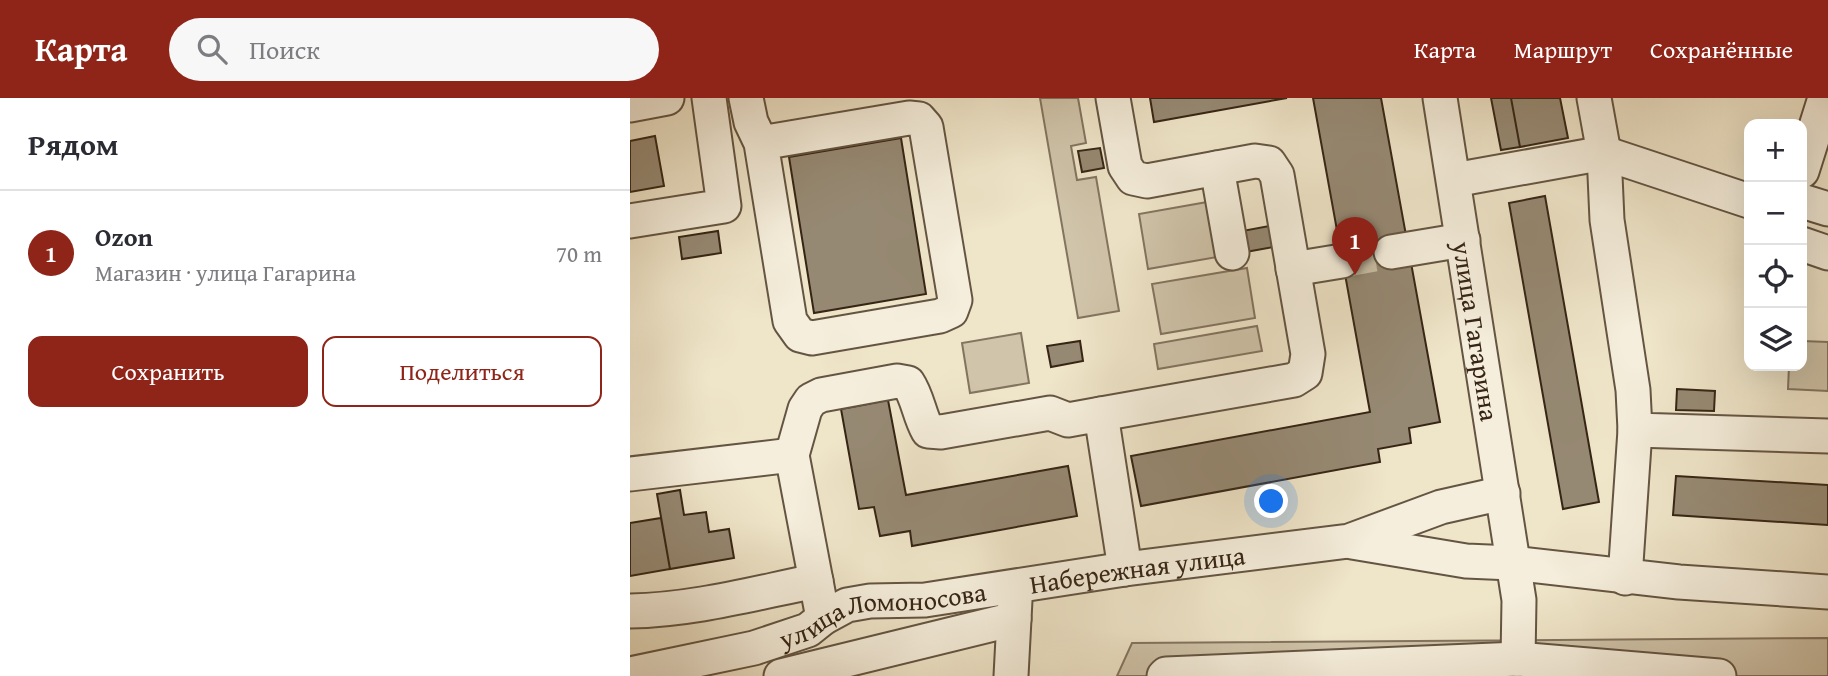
<!DOCTYPE html>
<html lang="ru">
<head>
<meta charset="utf-8">
<style>
	:root { --surface:#fff; --page:#f7f7f7; --text:#2b2b33; --muted:#7c7c81; --line:#e1e1e2; --accent:#8f2418 }
	body { margin:0; font-family:"Gentium Book Plus",serif; background:var(--page); color:var(--text) }
	.controls { position:absolute; right:21px; top:21px; display:grid; overflow:hidden; border-radius:14px; box-shadow:0 7px 28px #0002 }
	.controls button { width:63px; height:63px; display:grid; place-items:center; padding:0; border:0; border-bottom:2px solid var(--line); background:var(--surface); color:var(--text); font:35px sans-serif }
	.you { position:absolute; left:642px; top:404px; width:24px; height:24px; margin:-18px; border:5px solid #fff; border-radius:50%; background:#1a73e8; box-shadow:0 0 0 10px #1a73e833 }
	.badge { display:grid; place-items:center; width:46px; height:46px; border-radius:50%; background:var(--accent); color:#fff; font-size:23px; font-weight:700 }
	.pin { position:absolute; translate:-50% -58px; filter:drop-shadow(0 2px 4px #0008) }
	.pin::after { content:''; position:absolute; top:37px; width:24px; height:21px; background:inherit; clip-path:polygon(0 0,100% 0,50% 100%) }
	.list { margin:0; padding:0; list-style:none }
	h2 { display:flex; justify-content:space-between; align-items:center; height:91px; margin:0; padding:0 28px; font-size:30px }
	h2 small { font-size:23px; font-weight:400; color:var(--muted) }
	.list li { display:grid; grid-template-columns:46px 1fr auto; gap:21px; align-items:center; box-sizing:border-box; height:126px; padding:0 28px; border-top:2px solid var(--line) }
	.list b { display:block; font-size:26px; white-space:nowrap }
	.list p { margin:0; font-size:23px; white-space:nowrap; color:var(--muted) }
	.list em { font-size:23px; font-style:normal; color:var(--muted) }
	.actions { display:flex; gap:14px; padding:21px 28px }
	.actions a { flex:1; padding:16px 0; border:2px solid var(--accent); border-radius:14px; text-align:center; font-size:24px; color:var(--accent) }
	.actions .main { background:var(--accent); color:#fff }
	.icon { flex:none; width:38px; height:38px; fill:none; stroke:currentColor; stroke-width:2; stroke-linecap:round; stroke-linejoin:round }
	.map { position:relative; flex:none; width:1198px; height:578px; overflow:hidden }
	header { display:flex; align-items:center; gap:42px; box-sizing:border-box; height:98px; padding:0 35px; background:var(--accent); color:#fff }
	header strong { font-size:33px }
	nav { display:flex; gap:38px; margin-inline-start:auto; font-size:24px }
	.search { width:490px; height:63px; background:var(--page); display:flex; align-items:center; gap:18px; box-sizing:border-box; padding:0 24px; border-radius:38px; color:var(--muted); font-size:26px }
	main { display:flex }
	aside { flex:1; background:var(--surface) }
	.map>svg:first-child { display:block }
	.green { fill:#d0c4aa; stroke:#837460; stroke-width:2 }
	.building { fill:#968973; stroke:#362515; stroke-width:2 }
	.lines { fill:none; stroke-linecap:round; stroke-linejoin:round }
	.minor-tunnel { stroke:#cabfa5; stroke-width:33; stroke-dasharray:33 17; stroke-linecap:butt }
	.minor-casing { stroke:#645542; stroke-width:37 }
	.minor { stroke:#f5eedc; stroke-width:33 }
	.labels { text-anchor:middle; dominant-baseline:central; stroke-width:5; stroke-linejoin:round; paint-order:stroke }
	.street-label { font-size:26px; fill:#362515; stroke:#f5eedc }
</style>
</head>
<body>
<header>
<strong>Карта</strong>
<div class="search"><svg class="icon" aria-label="search" viewBox="0 0 24 24"><circle cx="10" cy="10" r="6"/><path d="M15 15l6 6"/></svg>Поиск</div>
<nav><a>Карта</a><a>Маршрут</a><a>Сохранённые</a></nav>
</header>
<main>
<aside>
<h2>Рядом<small></small></h2>
<ul class="list">
<li><span class="badge">1</span><div><b>Ozon</b><p>Магазин · улица Гагарина</p></div><em>70 m</em></li>
</ul>
<div class="actions"><a class="main">Сохранить</a><a>Поделиться</a></div>
</aside>
<div class="map">
<svg width="1198" height="578" viewBox="0 0 1198 578">
	<rect width="100%" height="100%" fill="#efe5c9"/>
	<filter id="stains"><feTurbulence type="fractalNoise" baseFrequency=".00286" numOctaves="4"/><feColorMatrix values="0 0 0 0 .2 0 0 0 0 .09 0 0 0 0 .02 0 0 0 .5 -.17"/></filter>
	<radialGradient id="worn" r=".72"><stop offset=".6" stop-color="#630" stop-opacity="0"/><stop offset="1" stop-color="#630" stop-opacity=".3"/></radialGradient>
	<path class="green" d="M410,0h38l8,45 -15,3 6,34 19,-3 23,134 -41,7z
		M583,103l10,55 -75,13 -9,-55z
		M617,170l8,50 -94,16 -9,-50z
		M627,228l5,25 -104,18 -4,-25z
		M391,235l8,50 -59,10 -8,-50z
		M1172,243l26,1v49l-40,-2 1,-23h13z
		M1198,540v38h-711l15,-33z"/>
	<path class="building" d="M520,0h137l-133,24z
		M683,0h68l59,324 -31,6 2,15 -33,6 2,13 -239,44 -10,-50 239,-44z
		M861,0h20l9,49 -19,3z
		M881,0h49l8,40 -48,9z
		M25,38l9,50 -34,6v-51z
		M271,40l25,156 -112,19 -25,-156z
		M470,50l4,20 -22,4 -4,-21z
		M915,98l54,306 -36,7 -54,-306z
		M645,127l4,21 -39,7 -3,-21z
		M88,133l3,22 -39,6 -3,-22z
		M450,243l3,20 -32,6 -4,-21z
		M1047,291l38,2 -1,20 -38,-1z
		M258,302l18,95 162,-29 9,50 -165,30 -2,-15 -30,5 -6,-29 -15,2 -18,-100z
		M1046,378l152,9v40l-155,-10z
		M50,392l4,25 22,-3 3,20 20,-3 5,29 -64,11 -13,-75z
		M31,420l9,51 -40,7v-53z"/>
	<g class="lines">
		<path class="minor-tunnel" d="M712,163l49,-9"/>
		<defs>
			<g id="minor">
				<path d="M116,0l5,24 10,21 29,178 10,14 12,3 128,-22 11,-5 4,-11 -29,-173 -7,-8 -10,-1 -148,25"/>
				<path id="s1" d="M810,0l79,502 -1,59"/>
				<path d="M964,0l10,55 3,67 26,170 2,40 193,6"/>
				<path d="M0,7l37,-7"/>
				<path d="M587,70l15,85"/>
				<path d="M1172,73l23,-73"/>
				<path d="M824,82l150,-27 145,48"/>
				<path d="M1172,103l26,8"/>
				<path d="M0,123l94,-15 -15,-108"/>
				<path d="M1172,146l26,9"/>
				<path d="M761,154l72,-12"/>
				<path d="M663,171l49,-8"/>
				<path d="M471,316l193,-34 11,-7 3,-19 -31,-179 -8,-12 -14,-2 -108,20 -14,-3 -8,-12 -12,-68"/>
				<path d="M0,376l162,-19"/>
				<path d="M722,444l114,19 46,2 167,19 149,10"/>
				<path d="M995,480l10,-148"/>
				<path d="M0,513c63,-1 125,-18 186,-30"/>
				<path d="M193,520l-31,-163 13,-46 6,-9 10,-5 76,-14 11,2c10,15 11,32 20,48l13,1 109,-19 18,7 33,-6 24,155"/>
				<path id="s2" d="M0,576l124,-26 54,-18 15,-12 24,-13 23,-4 55,-1 200,-31 224,-28 92,-34 62,-14"/>
				<path d="M151,578l233,-57"/>
				<path d="M381,578l4,-76"/>
				<path d="M534,578l2,-2 352,-15 201,17"/>
			</g>
		</defs>
		<use href="#minor" class="minor-casing"/>
		<use href="#minor" class="minor"/>
	</g>
	<g class="labels">
		<g class="street-label">
			<text stroke="none"><textPath href="#s1" startOffset="236">улица Гагарина</textPath></text>
			<text stroke="none"><textPath href="#s2" startOffset="523">Набережная улица</textPath></text>
			<text stroke="none"><textPath href="#s2" startOffset="262">улица Ломоносова</textPath></text>
		</g>
	</g>
	<rect width="100%" height="100%" filter="url(#stains)"/>
	<rect width="100%" height="100%" fill="url(#worn)"/>
</svg>
<div class="controls">
<button>+</button>
<button>−</button>
<button><svg class="icon" aria-label="locate" viewBox="0 0 24 24"><circle cx="12" cy="12" r="6"/><path d="M12 2v4M12 18v4M2 12h4M18 12h4"/></svg></button>
<button><svg class="icon" aria-label="layers" viewBox="0 0 24 24"><path d="M12 4l9 5-9 5-9-5zM3 14l9 5 9-5"/></svg></button>
</div>
<div class="you"></div>
<div class="pin badge" style="left:725px;top:177px">1</div>
</div>
</main>
</body>
</html>
